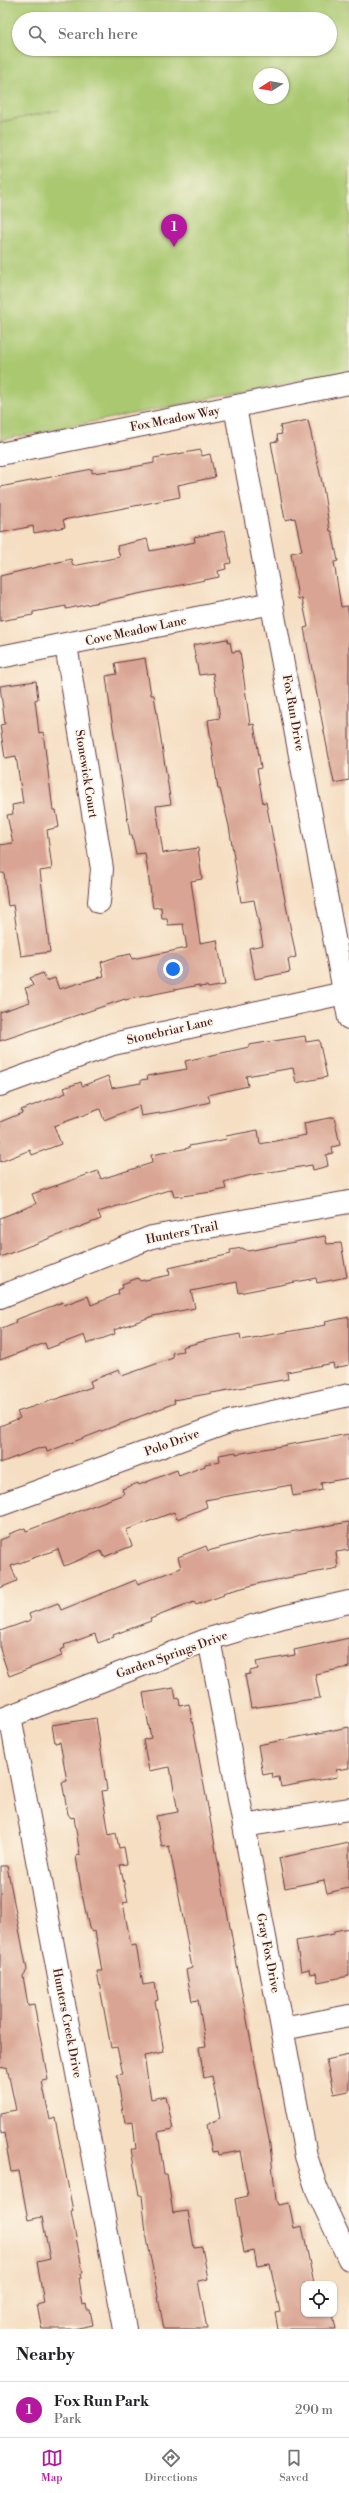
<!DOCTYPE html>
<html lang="en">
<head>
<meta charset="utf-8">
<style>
	:root { --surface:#fff; --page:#f6f6f6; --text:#202124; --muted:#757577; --line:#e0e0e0; --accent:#b5179e }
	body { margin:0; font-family:"Libre Bodoni",serif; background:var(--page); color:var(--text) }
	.controls { position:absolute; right:12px; bottom:12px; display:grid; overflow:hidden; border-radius:8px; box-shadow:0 1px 3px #0004 }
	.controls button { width:36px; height:36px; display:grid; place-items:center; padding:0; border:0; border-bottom:1px solid var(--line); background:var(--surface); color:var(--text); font:20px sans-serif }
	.compass { position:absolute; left:253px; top:68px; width:36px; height:36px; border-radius:50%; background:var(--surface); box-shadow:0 1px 3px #0004; rotate:259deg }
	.you { position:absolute; left:173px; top:969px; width:14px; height:14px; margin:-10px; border:3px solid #fff; border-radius:50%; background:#1a73e8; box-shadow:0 0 0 6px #1a73e833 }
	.badge { display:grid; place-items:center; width:26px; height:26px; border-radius:50%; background:var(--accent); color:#fff; font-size:13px; font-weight:700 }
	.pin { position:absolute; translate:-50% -33px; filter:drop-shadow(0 1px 2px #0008) }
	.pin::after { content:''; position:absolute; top:21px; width:14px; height:12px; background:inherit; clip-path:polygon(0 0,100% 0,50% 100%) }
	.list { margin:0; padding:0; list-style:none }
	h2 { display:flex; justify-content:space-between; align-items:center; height:52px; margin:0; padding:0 16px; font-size:17px }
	h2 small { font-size:13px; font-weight:400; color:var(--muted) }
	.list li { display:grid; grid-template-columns:26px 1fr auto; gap:12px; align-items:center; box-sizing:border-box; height:56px; padding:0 16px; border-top:1px solid var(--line) }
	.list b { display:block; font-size:15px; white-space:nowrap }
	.list p { margin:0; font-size:13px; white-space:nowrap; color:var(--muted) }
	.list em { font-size:13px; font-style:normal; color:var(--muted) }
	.icon { flex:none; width:22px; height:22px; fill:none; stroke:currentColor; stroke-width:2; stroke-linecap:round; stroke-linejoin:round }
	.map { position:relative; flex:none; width:349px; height:2329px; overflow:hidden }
	.search { position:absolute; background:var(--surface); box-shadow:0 1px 3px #0004; left:12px; right:12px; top:12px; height:44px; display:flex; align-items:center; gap:10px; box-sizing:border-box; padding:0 14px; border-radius:22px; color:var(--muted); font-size:15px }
	.sheet { height:108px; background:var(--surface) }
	nav { display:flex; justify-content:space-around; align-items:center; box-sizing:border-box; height:56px; border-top:1px solid var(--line); background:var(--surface); font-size:11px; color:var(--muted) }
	nav a { display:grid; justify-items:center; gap:2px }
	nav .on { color:var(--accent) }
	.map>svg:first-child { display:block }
	.green { fill:#a9c86f; stroke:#7a744d; fill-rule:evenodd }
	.building { fill:#d9a493 }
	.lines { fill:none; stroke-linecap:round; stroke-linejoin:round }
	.minor-casing { stroke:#643c42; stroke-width:24 }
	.minor { stroke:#fff; stroke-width:22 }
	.labels { text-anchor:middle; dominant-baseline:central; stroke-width:3; stroke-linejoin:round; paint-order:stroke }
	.street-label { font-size:12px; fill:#4a1f2b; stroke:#fcf5e5 }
</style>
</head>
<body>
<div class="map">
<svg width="349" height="2329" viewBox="0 0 349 2329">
	<rect width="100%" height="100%" fill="#fcf5e5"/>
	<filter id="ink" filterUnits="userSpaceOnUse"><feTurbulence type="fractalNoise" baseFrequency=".025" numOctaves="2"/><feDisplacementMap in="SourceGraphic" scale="8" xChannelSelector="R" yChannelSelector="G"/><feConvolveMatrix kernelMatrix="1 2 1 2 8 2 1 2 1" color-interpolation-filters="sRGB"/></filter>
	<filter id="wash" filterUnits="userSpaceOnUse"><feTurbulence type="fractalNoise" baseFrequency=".012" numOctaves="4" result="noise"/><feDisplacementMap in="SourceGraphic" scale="16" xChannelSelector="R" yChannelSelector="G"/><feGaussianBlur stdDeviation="0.9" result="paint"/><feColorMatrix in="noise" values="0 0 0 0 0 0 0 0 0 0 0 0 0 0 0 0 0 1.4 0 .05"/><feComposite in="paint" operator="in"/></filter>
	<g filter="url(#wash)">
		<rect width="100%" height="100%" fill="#f5dec2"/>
		<path class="green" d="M0,0h349v371l-348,69 -1,-318 60,-12 -60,12zM19,19h311v30h-311zM259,74h24v24h-24z"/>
		<g id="blocks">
			<path class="building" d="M308,420l15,67 7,44h2l6,30 -4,1 7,45 6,-1 2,8v166l-15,3 -30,-155 4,-1 -6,-28h-4l-7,-46 11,-2 -7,-33 -10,2 -14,-78 7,-1 -1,-6 5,-1 -2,-8z
				M201,450l1,6 8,-2 5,23 -37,8 2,12 -117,23 2,7 -31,6 -1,-7 -33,7v-46l92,-18v4l26,-3 36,-7v-5z
				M225,531l6,32 -6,1 1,5 -8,2 1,6 -153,32v-3l-33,6v3l-33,6v-45l71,-17 2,7 47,-9 -3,-11 30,-7 3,12 45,-9 -1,-5z
				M227,639l1,4 2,-1 2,10 8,-1 10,74 4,-1 3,19 4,25 -4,1 6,34 3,-1 30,155 -8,2 2,13 -35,7 -6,-31 14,-3 -9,-45 -13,2 -12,-76 -9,-37h-2l-10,-69 12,-2 -7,-45 -14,2 -6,-30z
				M145,658l6,37h3l17,109 -15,2 7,47 35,-5 4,31 -11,2 9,62 17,-3 8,45 -17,3 -1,-2 -8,1v-2l-74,15v-1l-125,42v-29l30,-10 -5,-14 8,-2 -3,-8 13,-5 3,8 9,-3 4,11 45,-13 -3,-14 15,-5 15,-3 1,5 55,-11 -4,-24 -15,1 -1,-6h-5l-1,-12 -8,1 -8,-55 -9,1 -4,-19h-2l-19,-120 -5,-39 11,-2 -2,-11z
				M36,681l2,18 -3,1 4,33 4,-1 10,78h3l3,17 -12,3 5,39 -12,2 10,81 -29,4 -8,-51 -5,1 -4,-33h-4v-28l13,-2 -6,-28 6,-1 -1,-9 11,-2 -7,-47 -11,2 -5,-33 5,-1 -5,-38z
				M305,1036l1,6 13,-2 8,37 -31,6 -3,-15 -47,8 2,10 -40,9 2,7 -37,9 -32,5 -2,-10 -35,14 -4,-11 -46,17 7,18 -29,11 -2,-5 -30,12v-40l22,-9 -1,-3 45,-17 -2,-5 17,-6 1,4 26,-10 4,12 29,-5v-3l7,-1 -1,-3 40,-7 -2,-8 64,-14v-2z
				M334,1117l6,28 -8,2 1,6 -7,2 2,11 -15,4 -1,-5 -60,10 -28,7 2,7 -14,3 -38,5 -2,-8 -74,23 3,7 -101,38v-39l36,-14 -4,-10 66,-23 3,8 51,-16 -1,-8 38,-7v-2l38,-7 -1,-3 32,-6 2,14 46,-9 -2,-12z
				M325,1236l2,8 14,-1 6,34 -30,6 -1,-5 -77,15 -2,-11 -46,9 4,17 -42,8 -39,14 1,4 -28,10 -3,-9 -37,14 -2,-6 -45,17v-31l16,-7 -1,-2 48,-18 1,3 24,-9 3,9 28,-11 -1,-4 5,-2 -1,-4 16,-6 2,3 30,-6 -1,-7 62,-14 -1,-4 12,-2 6,3z
				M349,1317v48l-15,3 -1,-5 -46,9 1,7 -114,21 1,3 -128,49 -1,-4 -9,1 -37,14v-37l20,-8 -3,-6 75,-25 -2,-6 29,-11 3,6 51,-18 -1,-5 11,-2 -1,-4 26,-7 32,-6 1,6 85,-15 -1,-3z
				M349,1434v44l-28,5 1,7 -29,6 -2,-11 -86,15 2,7 -30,12 -3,-7 -48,18 6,16 -28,11 -3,-6 -37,15 -6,-17 -47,17 6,15 -17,7v-48l10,-4 -1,-2 16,-6 1,3 98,-37 -2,-5 16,-6 1,2 38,-15 2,6 26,-10v-2l15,-3 -1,-6 17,-3v2z
				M349,1522v28l-13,2 2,16 -77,15 -38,10 1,2 -28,10 -2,-3 -44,17 1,2 -38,14 1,2 -16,6 -3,-9 -31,11 1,3 -5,2 2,6 -53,20 -9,-27v-18l31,-11 -2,-6 29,-11 3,7 75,-30 2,4 43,-16 -3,-11 28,-11 2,5 52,-14z
				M349,1638v29l-34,7 5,24 -69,10 -6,-33 5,-1v-3l8,-2 -2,-7 39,-7 -1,-5z
				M174,1688l2,11 3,-1 1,8 9,-2 81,441 6,55 2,5 11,-2 5,25 8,-2 12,58h-10v30h29l3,15h-58l-3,-16 5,-1 -10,-48 -13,2 -3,-15 -10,2 -9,-54 13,-3 -8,-45 -21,4 -1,-4 -6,1 -5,-27 13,-7 -8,-42 -8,2 -5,-31 7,-1 -8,-46 -6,1 -6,-31 6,-2 -14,-77 -9,-45 -7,1 -6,-31 22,-4 -8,-45 -21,4 -6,-31 8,-2 -8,-45z
				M96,1718l11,72 -5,1 7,44 7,-2 3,15 5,-1 3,17 -7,1 8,37 -5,1 8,43 5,-1 7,40 12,-2 3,17 -3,1 9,51 -20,4 7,43 15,-3 7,33 -15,3 6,42h3l6,39 15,-2 6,37 8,-1 6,32 -10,2 9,48h-43l-18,-96 -4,-38h-3l-8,-46h5l-3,-27 -8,1 -3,-17 -5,-31 6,-1 -6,-27 -6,1 -14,-77h5l-7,-40 -3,1 -3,-4 -7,-34 -6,-38 4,-1 -6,-38 -3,1 -3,-4 -6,-32 5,-1 -7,-39 -5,1 -3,-18z
				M349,1727v41l-13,2 1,7 -56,10 -2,-10 -6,1 -1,-5 -9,2 -5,-30z
				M349,1843v45l-22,5 -3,-13 -39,8 -6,-30z
				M0,1866h7l20,104 -4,6 5,29 6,-1 14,76 -6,1 8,39 5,-2 18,93 -2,1 12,61 -2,1 1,4h-3l4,27 3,-1 1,6h3l3,15 -20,4h-31l-5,-24 7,-2 -7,-41 13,-3 -8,-42 -14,3 -9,-49 -8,1 -7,-39 -4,1v-21l16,-3 -9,-43 -7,1z
				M349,1928v48l-31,6 -2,-9 -6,1 -1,-5 -8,2 -5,-30 38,-7v-3z
				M349,2055v36l-15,3 -8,-34z"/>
		</g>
	</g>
	<g filter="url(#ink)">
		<use href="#blocks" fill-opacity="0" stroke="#643c42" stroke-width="1"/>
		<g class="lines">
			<defs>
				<path id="minor" d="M235,407l114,611
					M0,454l349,-71
					M66,645l36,224 -3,33
					M0,657l272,-54
					M0,1085l113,-41 231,-51
					M0,1297l152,-60 197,-35
					M0,1505l232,-84 117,-26
					M209,1639l97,517 11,34 32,69
					M10,1716l115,613
					M0,1720l209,-81 74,-22 66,-15
					M244,1826l105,-17
					M283,2029l66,-13"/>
			</defs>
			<use href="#minor" class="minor-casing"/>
			<use href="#minor" class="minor"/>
		</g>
	</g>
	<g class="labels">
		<g class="street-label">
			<text transform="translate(175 419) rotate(-11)">Fox Meadow Way</text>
			<text transform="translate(136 631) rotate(-12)">Cove Meadow Lane</text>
			<text transform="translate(293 713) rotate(80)">Fox Run Drive</text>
			<text transform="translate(86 774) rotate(81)">Stonewick Court</text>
			<text transform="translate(170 1031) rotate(-13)">Stonebriar Lane</text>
			<text transform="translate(182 1233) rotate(-11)">Hunters Trail</text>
			<text transform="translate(172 1443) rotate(-20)">Polo Drive</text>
			<text transform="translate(172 1655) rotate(-20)">Garden Springs Drive</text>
			<text transform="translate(268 1953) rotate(79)">Gray Fox Drive</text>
			<text transform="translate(67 2023) rotate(79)">Hunters Creek Drive</text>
		</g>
	</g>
</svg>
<div class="controls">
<button><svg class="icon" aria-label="locate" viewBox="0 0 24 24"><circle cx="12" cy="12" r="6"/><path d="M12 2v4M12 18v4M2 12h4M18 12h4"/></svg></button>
</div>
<svg class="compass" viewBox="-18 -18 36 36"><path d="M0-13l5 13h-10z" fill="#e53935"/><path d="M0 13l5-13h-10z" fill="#757577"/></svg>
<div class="you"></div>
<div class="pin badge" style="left:174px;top:247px">1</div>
<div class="search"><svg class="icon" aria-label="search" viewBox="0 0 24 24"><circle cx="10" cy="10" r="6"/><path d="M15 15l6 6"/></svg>Search here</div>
</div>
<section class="sheet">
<h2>Nearby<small></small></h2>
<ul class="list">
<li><span class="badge">1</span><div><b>Fox Run Park</b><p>Park</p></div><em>290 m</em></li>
</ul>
</section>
<nav>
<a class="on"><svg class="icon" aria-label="map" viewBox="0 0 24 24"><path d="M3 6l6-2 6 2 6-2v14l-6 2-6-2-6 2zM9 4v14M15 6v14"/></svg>Map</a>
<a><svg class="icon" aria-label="directions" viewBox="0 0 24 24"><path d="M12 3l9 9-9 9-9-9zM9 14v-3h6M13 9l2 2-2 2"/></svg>Directions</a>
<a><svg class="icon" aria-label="saved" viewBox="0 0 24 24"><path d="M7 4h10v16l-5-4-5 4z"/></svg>Saved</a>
</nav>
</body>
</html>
